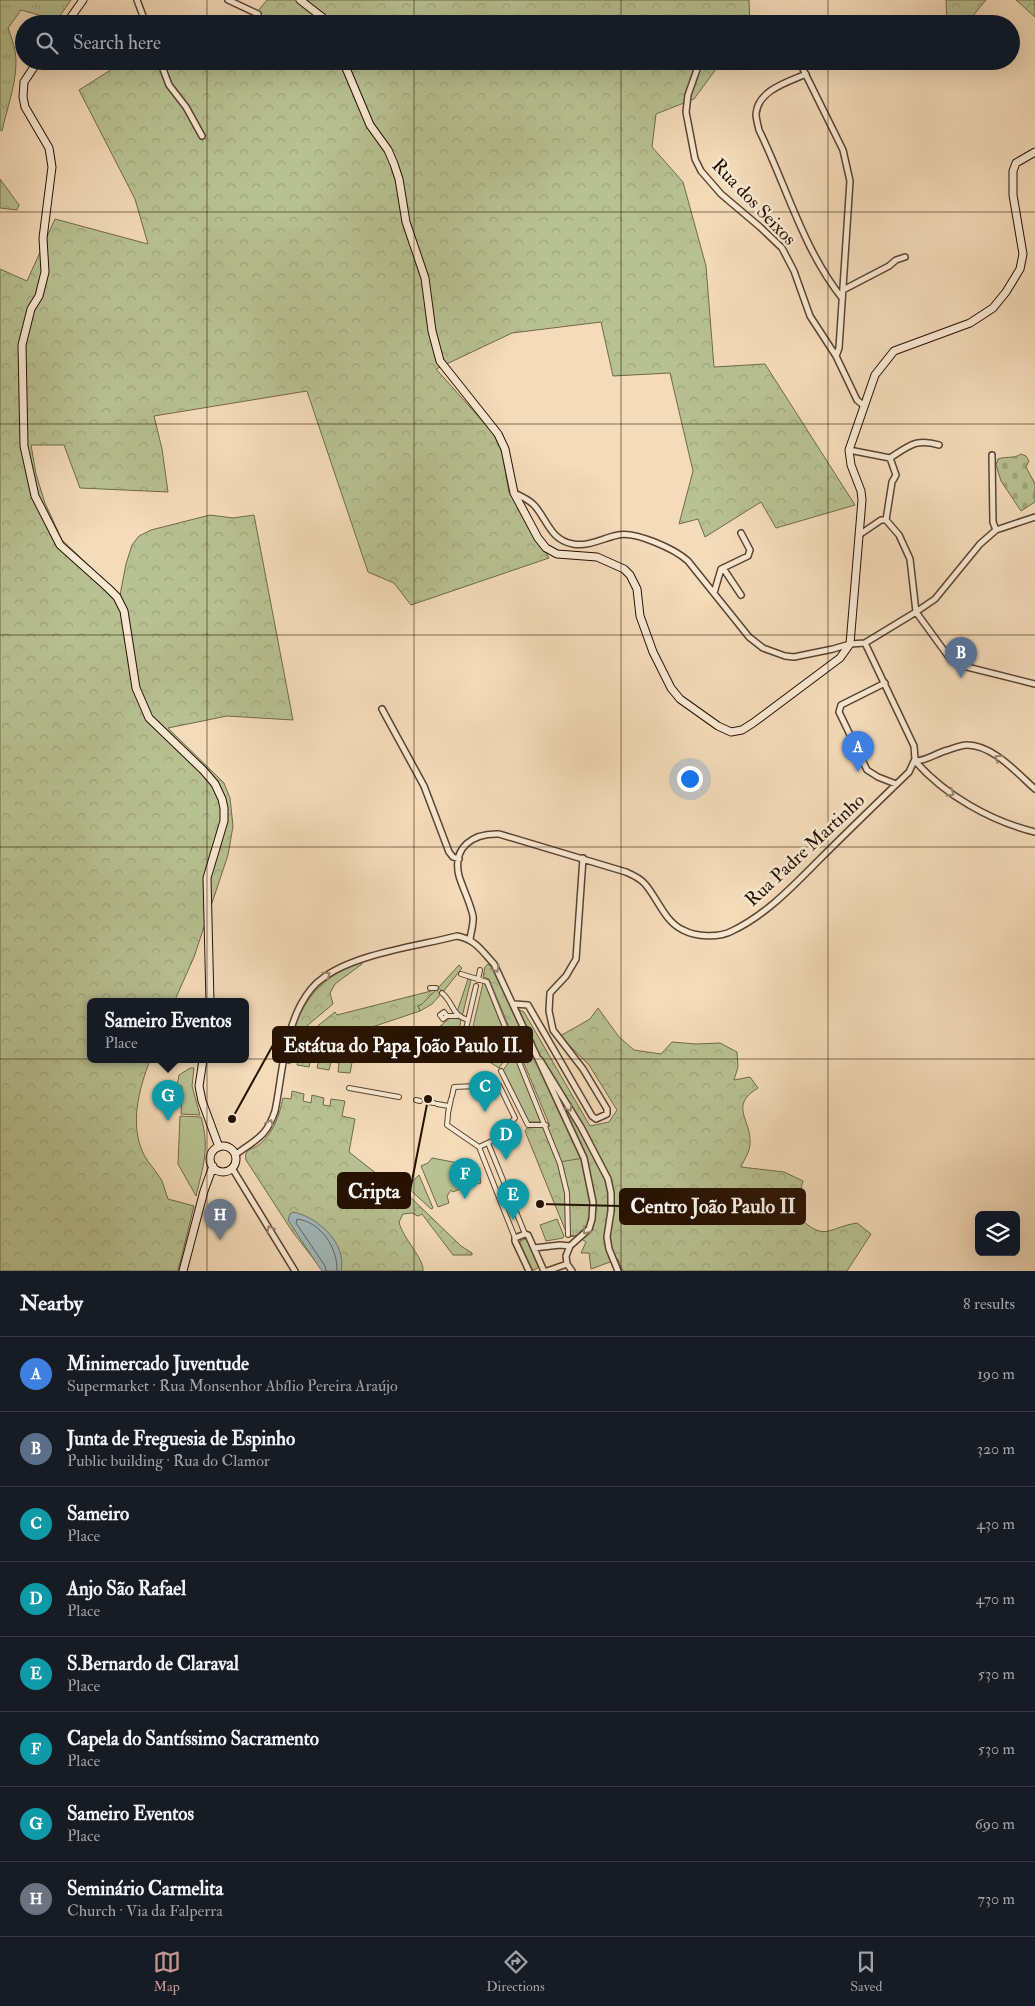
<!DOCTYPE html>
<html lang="en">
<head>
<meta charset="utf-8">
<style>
	:root { --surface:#171b24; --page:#20242c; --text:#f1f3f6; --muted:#9ea1a6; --line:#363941; --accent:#c59692 }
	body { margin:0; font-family:"IM FELL Double Pica",serif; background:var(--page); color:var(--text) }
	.controls { position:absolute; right:15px; bottom:15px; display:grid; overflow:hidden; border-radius:8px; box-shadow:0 5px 20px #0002 }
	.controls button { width:45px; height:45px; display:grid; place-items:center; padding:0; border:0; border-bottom:1px solid var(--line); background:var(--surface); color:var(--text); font:25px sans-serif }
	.you { position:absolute; left:689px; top:778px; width:18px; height:18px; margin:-12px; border:4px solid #fff; border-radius:50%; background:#1a73e8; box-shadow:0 0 0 8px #1a73e833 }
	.badge { display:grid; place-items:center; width:32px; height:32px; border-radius:50%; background:var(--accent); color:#fff; font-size:16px; font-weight:700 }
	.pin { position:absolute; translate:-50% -41px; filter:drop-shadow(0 1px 2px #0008) }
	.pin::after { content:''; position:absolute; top:26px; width:18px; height:15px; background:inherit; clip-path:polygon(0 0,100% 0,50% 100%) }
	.popup { position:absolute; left:87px; top:998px; width:162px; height:65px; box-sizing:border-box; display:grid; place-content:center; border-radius:8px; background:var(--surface); filter:drop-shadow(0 1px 4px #0005); font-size:16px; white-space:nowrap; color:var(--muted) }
	.popup b { font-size:19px; color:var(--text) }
	.popup::after { content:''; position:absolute; left:50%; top:100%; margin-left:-10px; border:10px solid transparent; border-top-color:var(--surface) }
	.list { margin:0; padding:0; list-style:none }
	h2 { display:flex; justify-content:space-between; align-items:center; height:65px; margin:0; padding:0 20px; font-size:21px }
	h2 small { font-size:16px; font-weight:400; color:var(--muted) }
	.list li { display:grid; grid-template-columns:32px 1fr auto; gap:15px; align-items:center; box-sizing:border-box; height:75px; padding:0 20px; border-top:1px solid var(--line) }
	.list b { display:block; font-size:19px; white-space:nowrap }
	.list p { margin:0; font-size:16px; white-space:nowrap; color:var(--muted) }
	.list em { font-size:16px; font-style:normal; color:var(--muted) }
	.icon { flex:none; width:28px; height:28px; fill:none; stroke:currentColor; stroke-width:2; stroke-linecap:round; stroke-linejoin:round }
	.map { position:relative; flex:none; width:1035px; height:1271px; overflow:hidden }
	.search { position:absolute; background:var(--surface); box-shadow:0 5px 20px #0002; left:15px; right:15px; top:15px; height:55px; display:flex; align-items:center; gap:12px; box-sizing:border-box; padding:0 18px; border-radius:28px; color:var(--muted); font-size:19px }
	.sheet { height:665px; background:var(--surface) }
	nav { display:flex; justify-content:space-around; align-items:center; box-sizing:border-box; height:70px; border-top:1px solid var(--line); background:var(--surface); font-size:14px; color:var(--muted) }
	nav a { display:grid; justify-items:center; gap:2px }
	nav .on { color:var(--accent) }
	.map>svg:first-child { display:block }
	.green { fill:#b8c192; stroke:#6f694a }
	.forest { fill:url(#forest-crowns); stroke:#6f694a }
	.cemetery { fill:url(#cemetery-stones); stroke:#6f694a }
	.park { fill:url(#park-tufts); stroke:#6f694a }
	.water { fill:#a2b8bb; stroke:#707571 }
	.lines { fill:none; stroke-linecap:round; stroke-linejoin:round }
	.shore { stroke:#64645e; stroke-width:1 }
	.pedestrian-casing { stroke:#5a442f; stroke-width:6 }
	.minor-casing { stroke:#5a442f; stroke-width:8 }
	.secondary-casing { stroke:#261101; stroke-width:9 }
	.pedestrian { stroke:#f8e8d2; stroke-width:4 }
	.minor { stroke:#f8e8d2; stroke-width:5 }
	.secondary { stroke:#f8e8d2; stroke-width:7 }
	.oneway { stroke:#9a8774 }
	.grid { fill:none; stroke:#261101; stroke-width:1; stroke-opacity:0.55 }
	.labels { text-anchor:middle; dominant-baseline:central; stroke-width:5; stroke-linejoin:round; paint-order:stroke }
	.street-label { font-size:19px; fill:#261101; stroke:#f8e8d2 }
	.leader { fill:none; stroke:#261101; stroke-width:2 }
	.callout-dot { fill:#261101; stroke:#f8e8d2; stroke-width:2 }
	.callout { fill:#261101; stroke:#261101; stroke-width:2 }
	.callout-label { font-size:20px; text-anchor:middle; font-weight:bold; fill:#fff }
</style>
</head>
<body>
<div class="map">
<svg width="1035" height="1271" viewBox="0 0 1035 1271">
	<defs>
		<pattern id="forest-crowns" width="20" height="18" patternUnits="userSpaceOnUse" patternTransform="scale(1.25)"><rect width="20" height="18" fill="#b8c192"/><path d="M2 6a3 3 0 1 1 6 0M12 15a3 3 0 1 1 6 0" fill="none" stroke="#9ea57c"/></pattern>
		<pattern id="cemetery-stones" width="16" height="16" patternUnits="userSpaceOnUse" patternTransform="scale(1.25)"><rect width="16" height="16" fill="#b8c192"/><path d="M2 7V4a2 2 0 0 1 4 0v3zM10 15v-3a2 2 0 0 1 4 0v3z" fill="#9ea57c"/></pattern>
		<pattern id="park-tufts" width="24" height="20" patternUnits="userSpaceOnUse" patternTransform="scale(1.25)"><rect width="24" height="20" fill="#b8c192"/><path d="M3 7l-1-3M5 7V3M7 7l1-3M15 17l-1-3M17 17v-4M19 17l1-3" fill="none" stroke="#9ea57c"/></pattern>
	</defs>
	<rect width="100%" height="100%" fill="#f4dbb9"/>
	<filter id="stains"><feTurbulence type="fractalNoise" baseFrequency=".004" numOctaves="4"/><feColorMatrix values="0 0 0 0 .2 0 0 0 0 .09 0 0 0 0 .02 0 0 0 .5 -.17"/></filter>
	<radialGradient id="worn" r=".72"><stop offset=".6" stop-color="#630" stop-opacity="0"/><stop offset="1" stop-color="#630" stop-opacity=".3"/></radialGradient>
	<path class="green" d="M459,965l3,3 -19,24 -5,-4z
		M468,979l3,1 -9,37 -5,-5z
		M483,983l2,1 27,67 -13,17 -13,-8 -16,-5 4,-19 -3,-1z
		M436,990l5,4 -9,10 -12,7 -2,-5 4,-2z
		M450,1018l11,1 -2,13 -6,-2 -1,2 -13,-5z
		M514,1054l28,68h-15l-25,-50z
		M190,1068h4l-2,18 8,29 -19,-1 1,-28 -5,-1 2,-10z
		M180,1116l21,1c9,31 2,49 -5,79l-18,-32z
		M432,1158l37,7 5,7h5l2,11 -2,1 -2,-2 -24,10 -2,-2 -4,6 2,7 -11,4 -17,-41 7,-3z
		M419,1175l14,33 -2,1 -24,-22z
		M557,1219l7,17 -1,2 -17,3 -6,-16z
		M525,1239l2,1 12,27 -5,3h-3l-11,-27v-2z"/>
	<path class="forest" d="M267,0h482l1,24h-503z
		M946,0h40l-20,24h-19z
		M1016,0h19v17z
		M125,61h597l-28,38 -38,15 -4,33 31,35 23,84 8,101 51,-3 90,141 -79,23 -15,-26 -56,35 -7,-18 -19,5 14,-53 -23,-98 -57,3 -12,-54 -89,11 -76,36 58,65 8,18 7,40 40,66 -138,47 -17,-22 -26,-11 -61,-181 -153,25 8,33 6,43 -88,-4 -16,-43h-33l5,29 9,29 17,37 58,55 6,-31 6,-19 7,-9 12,-6 59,-15 23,3 21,-3 39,205 -66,-4 -59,12 56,55 6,15 3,28 -5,29 -34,102 -20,45h-84v58h60c-11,29 -21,65 -6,95 5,9 13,17 18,26 2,6 4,12 6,18l26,7 -16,65h-178v-1002l27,12 28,-62 93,25 -13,-45 -56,-109z
		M0,179l19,26 -2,5 -17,-2z
		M362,962v2l-27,20 -5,9 3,11 -43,36c11,-39 32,-65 72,-78z
		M488,964l6,5 17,37 13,6 66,114 19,-4 8,-12 -28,-45 -29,-29 30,-17 8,-11 21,29 15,13 27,4 11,-12 24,2 24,-1 17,9 1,15 -4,13 16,-3 8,11c-30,18 -6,32 -8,56 0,7 -6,16 -9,23l43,5 19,9 -3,11 1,27c24,23 29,8 56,4l14,11 -24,37h-224l-5,-12 -27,10 -2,-16h-8l5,-11 -9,-6 -9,1 -43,-106 2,-3 23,-2 -61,-147 -6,-2 2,-10z
		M430,989l6,1 -14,14 -4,2 2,5 -48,16 -6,33 -13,-2 -3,15 -12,-1 1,-9 -8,-1 -2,8 -12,-2 2,-8 -8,-2 -2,9 -12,-2 2,-9 -7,-1 -2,9 -3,-1 2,-14 46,-37 2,3 94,-24z
		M292,1091l12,3 -1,7 8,2 1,-8 12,3 -1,7 7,1 1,-7 14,2 -3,15 13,3 -6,33 52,41 3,-2 57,55 11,7v2h-19l-31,-41 -4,2 -6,-3 -9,1 -4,8c4,17 25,36 24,49h-100l-31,-40 -46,-71c-3,-11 7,-10 14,-16 14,-12 19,-28 23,-46l8,1z"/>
	<path class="cemetery" d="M1021,454l5,2 3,5 -3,6 9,17v18l-14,9 -20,-30 -5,-16 2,-6c8,-3 16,0 23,-5z"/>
	<path class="park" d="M0,0h71l-14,20 -36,-10 -13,18c4,11 8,22 8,34 0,23 -9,46 -14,69l-2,-1z
		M584,1158l9,44 -4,21 -12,13 -9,-1 -1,-42 -8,-31z"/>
	<path class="water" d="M293,1212c25,5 54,31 48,59h-19l-3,-4 -31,-47 2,-6z"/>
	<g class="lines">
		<path class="shore" d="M326,1271l-1,-5 -29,-43 1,-4c24,3 41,29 40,52"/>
		<defs>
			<path id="pedestrian" d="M461,974l26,8 73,182 7,29 1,42
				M478,980l2,-10
				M430,988h6
				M442,993c12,10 9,22 26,27
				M447,1016l-3,-4 -4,3 3,4 4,-3h10
				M466,1029l10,-43
				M462,1045l3,-12
				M501,1071l27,54h18
				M349,1088l50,9
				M452,1096l2,-9 45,-2 16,33 -18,20
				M416,1100l4,1
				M428,1102l6,1
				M437,1104l12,2
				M448,1113l3,-14
				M448,1115l-1,10 32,22 15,-7
				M488,1143l37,91
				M479,1147l36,91"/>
			<path id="minor" d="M137,0l9,24
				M228,0l30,14
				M160,61l9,24 17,22 16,29
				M700,61l-12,34 -2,17 9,47 6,12 20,23 39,33 22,21 12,23 16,45 26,40 21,44 6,5
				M799,61l44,89 7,31 -11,167 -3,8
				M806,74c-18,8 -48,16 -50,40 0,5 2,11 3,16 27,55 44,119 83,168
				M843,290l46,-24 7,-6 9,-3
				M849,450l41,8c19,-12 26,-20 49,-13
				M992,455l1,67 3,8
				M890,458l6,17 -4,7 -6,38 13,15 11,24 6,53 35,48 8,5 76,19
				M514,493c7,3 14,6 20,12 13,14 16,35 39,39 16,3 30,-6 45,-9 17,-4 57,14 70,26l61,76 14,11 22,8 9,1 39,-8 17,-5 15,-1
				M859,535l22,-15h5
				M723,568l18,27
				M714,593l7,-24 27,-13 2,-6 -9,-17
				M865,643l51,-31 19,-13 45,-55 16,-14 39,-13
				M885,683l-44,22 -2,7 28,58 11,7 18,7
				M382,709l42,77 25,66 4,5 6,2
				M915,761c30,34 75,60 120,71
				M915,761c12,0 21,-8 33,-11 6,-2 13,-5 19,-5 26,0 50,28 68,44
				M470,939c1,-7 4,-16 3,-23 -3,-14 -10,-27 -14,-40 -7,-29 14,-43 40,-42l127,38c7,3 14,6 19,12 13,15 20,38 38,46 13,7 36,8 49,1 34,-16 61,-45 87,-71 30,-30 60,-59 90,-88l6,-13 -1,-13 -49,-103
				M514,1004l14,1 64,111 4,3 11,-5v-5l-24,-40 -30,-39 -4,-19 1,-18 16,-17 10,-17 7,-101
				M540,1060l41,67 27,52 3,14v18l-4,26 2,12 9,22
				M235,1155c21,-16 31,-17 40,-44 5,-24 7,-52 14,-75 5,-20 16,-46 34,-58 31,-24 95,-32 134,-42 18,3 25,15 37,28l90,194 9,44 -1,17 -3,10 -19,17 -4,10 1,8 5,7
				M232,1168l63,103
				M534,1248l26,-3 10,1
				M529,1271l-14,-30v-3l10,-4 3,1 16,36
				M547,1271l20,-7"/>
			<path id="secondary" d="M300,0l22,17 3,7
				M66,24l17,-24
				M38,61l-14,21 -1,15 2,10 24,41 3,19 -9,71 2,34 -6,24 -8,13 -9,36 2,101 11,50 25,49 48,43 9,9 7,14 12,77 13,30 55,53 11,13 7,15 2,9v13l-17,57 3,124
				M343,61l27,64 18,25 6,14 5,15 7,43 19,56 7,53 8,30 58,73 7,15 9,44 24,45 8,10 11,6 40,3 27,12 6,6 7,14 3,27 13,36 18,36 9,11 38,27 13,6 11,-2 11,-7 87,-65 10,-14 12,-144 -1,-9 -10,-26 -2,-15 26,-75 19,-24 76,-28 23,-15 13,-16 14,-23 3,-15 -10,-59v-24l3,-8 19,-11
				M203,1060l-4,26 3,15 17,46
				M210 1159a13 13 0 1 1 26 0a13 13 0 1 1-26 0Z
				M183,1271l21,-80 9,-25"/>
		</defs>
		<use href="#pedestrian" class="pedestrian-casing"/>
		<use href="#minor" class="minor-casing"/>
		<use href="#secondary" class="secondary-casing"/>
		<use href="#pedestrian" class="pedestrian"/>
		<use href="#minor" class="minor"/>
		<use href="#secondary" class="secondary"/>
	</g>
	<defs><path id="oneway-chevron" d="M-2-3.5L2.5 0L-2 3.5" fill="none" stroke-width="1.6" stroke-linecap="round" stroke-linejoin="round" transform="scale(1.25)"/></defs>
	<g class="oneway">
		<use href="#oneway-chevron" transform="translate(998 758) rotate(-144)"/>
		<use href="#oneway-chevron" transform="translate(951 793) rotate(32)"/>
		<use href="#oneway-chevron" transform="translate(496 969) rotate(60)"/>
		<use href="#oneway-chevron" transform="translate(327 975) rotate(-33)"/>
		<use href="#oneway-chevron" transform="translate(569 1108) rotate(59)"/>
		<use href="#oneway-chevron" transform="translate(270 1123) rotate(-65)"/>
		<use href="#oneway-chevron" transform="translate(270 1229) rotate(-121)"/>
		<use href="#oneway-chevron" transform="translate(586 1231) rotate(127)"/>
	</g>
	<path class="grid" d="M207,0v24M414,0v24M621,0v24M828,0v24M207,61v1210M414,61v1210M621,61v1210M828,61v1210M0,212h1035M0,424h1035M0,635h1035M0,847h1035M0,1059h1035"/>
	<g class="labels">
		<g class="street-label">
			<text transform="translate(754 202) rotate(46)">Rua dos Seixos</text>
			<text transform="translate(805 850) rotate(-43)">Rua Padre Martinho</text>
		</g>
	</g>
	<path class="leader" d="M232 1119L273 1045M428 1099L410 1191M540 1204L620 1206"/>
	<g class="callout-dot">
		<circle cx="232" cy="1119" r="5"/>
		<circle cx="428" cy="1099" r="5"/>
		<circle cx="540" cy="1204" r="5"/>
	</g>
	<g class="callout">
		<rect x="273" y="1027" width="259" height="35" rx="5"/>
		<rect x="338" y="1173" width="72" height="35" rx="5"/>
		<rect x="620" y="1189" width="185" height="35" rx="5"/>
	</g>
	<g class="callout-label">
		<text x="403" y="1052">Estátua do Papa João Paulo II.</text>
		<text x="374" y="1198">Cripta</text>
		<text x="713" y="1213">Centro João Paulo II</text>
	</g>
	<rect width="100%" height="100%" filter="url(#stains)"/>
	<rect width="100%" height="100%" fill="url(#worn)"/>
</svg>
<div class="controls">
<button><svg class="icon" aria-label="layers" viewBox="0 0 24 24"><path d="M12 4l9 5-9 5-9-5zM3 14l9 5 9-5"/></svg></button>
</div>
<div class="you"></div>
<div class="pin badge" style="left:858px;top:772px;background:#3f7fe0">A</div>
<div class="pin badge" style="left:961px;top:678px;background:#5c6f8a">B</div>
<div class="pin badge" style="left:485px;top:1112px;background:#0f9aa8">C</div>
<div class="pin badge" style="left:506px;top:1160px;background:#0f9aa8">D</div>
<div class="pin badge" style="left:513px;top:1220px;background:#0f9aa8">E</div>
<div class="pin badge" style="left:465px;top:1199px;background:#0f9aa8">F</div>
<div class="pin badge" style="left:168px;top:1121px;background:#0f9aa8">G</div>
<div class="popup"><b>Sameiro Eventos</b>Place</div>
<div class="pin badge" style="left:220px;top:1240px;background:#6b7280">H</div>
<div class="search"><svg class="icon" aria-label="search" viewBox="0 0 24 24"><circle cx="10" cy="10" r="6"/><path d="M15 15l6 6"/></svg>Search here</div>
</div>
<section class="sheet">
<h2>Nearby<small>8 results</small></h2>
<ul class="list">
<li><span class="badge" style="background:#3f7fe0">A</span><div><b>Minimercado Juventude</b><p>Supermarket · Rua Monsenhor Abílio Pereira Araújo</p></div><em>190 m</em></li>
<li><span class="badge" style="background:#5c6f8a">B</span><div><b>Junta de Freguesia de Espinho</b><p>Public building · Rua do Clamor</p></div><em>320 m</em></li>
<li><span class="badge" style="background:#0f9aa8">C</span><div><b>Sameiro</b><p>Place</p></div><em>430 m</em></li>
<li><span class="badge" style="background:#0f9aa8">D</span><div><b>Anjo São Rafael</b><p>Place</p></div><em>470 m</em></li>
<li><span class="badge" style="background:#0f9aa8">E</span><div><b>S.Bernardo de Claraval</b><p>Place</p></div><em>530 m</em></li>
<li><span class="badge" style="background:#0f9aa8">F</span><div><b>Capela do Santíssimo Sacramento</b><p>Place</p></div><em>530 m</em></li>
<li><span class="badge" style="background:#0f9aa8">G</span><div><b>Sameiro Eventos</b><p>Place</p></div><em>690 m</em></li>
<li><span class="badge" style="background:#6b7280">H</span><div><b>Seminário Carmelita</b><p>Church · Via da Falperra</p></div><em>730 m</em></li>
</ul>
</section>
<nav>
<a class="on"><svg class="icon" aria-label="map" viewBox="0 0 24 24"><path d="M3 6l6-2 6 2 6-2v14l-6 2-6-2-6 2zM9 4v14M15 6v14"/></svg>Map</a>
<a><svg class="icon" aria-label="directions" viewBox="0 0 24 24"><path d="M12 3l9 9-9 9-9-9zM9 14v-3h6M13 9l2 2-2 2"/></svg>Directions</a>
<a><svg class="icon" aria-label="saved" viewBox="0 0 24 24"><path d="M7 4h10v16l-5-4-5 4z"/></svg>Saved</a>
</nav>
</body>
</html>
